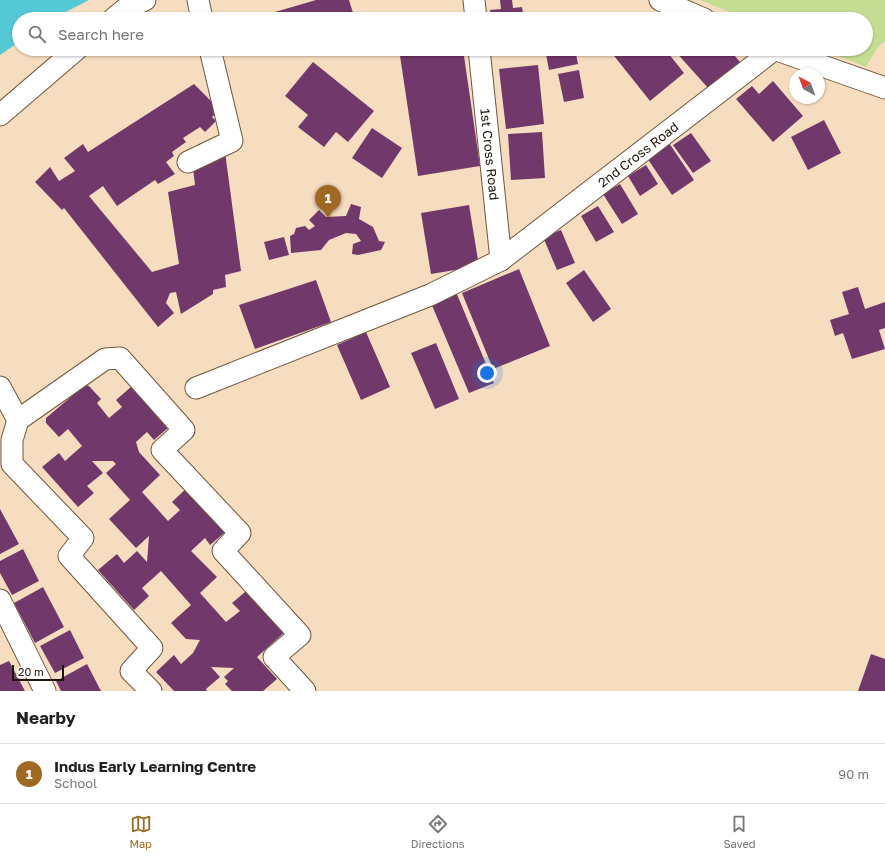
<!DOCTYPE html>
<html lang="en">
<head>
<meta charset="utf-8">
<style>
	:root { --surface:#fff; --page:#f6f6f6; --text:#222; --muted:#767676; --line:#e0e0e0; --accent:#9f6823 }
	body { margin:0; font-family:"Golos Text",sans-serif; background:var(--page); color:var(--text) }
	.compass { position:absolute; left:789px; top:68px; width:36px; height:36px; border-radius:50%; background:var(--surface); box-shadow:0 1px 3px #0004; rotate:319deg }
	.scale { position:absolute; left:12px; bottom:10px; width:52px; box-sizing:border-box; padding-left:4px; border:2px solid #1e150a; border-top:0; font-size:11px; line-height:14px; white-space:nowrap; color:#1e150a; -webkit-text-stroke:3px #fff; paint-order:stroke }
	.you { position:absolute; left:487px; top:373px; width:14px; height:14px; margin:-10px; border:3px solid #fff; border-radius:50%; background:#1a73e8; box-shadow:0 0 0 6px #1a73e833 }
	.badge { display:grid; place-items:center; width:26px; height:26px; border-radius:50%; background:var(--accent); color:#fff; font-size:13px; font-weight:700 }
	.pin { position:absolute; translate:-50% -33px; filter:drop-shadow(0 1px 2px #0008) }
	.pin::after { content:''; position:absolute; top:21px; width:14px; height:12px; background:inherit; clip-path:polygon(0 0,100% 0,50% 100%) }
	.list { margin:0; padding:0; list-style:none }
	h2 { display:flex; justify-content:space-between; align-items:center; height:52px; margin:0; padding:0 16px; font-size:17px }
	h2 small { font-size:13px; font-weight:400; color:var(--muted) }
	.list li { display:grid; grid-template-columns:26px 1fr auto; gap:12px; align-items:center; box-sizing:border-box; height:60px; padding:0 16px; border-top:1px solid var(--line) }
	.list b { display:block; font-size:15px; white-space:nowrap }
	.list p { margin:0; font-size:13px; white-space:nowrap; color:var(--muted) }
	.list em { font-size:13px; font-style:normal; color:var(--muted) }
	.icon { flex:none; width:22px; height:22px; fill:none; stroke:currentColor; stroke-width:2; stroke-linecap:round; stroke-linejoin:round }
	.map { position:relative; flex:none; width:885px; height:691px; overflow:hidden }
	.search { position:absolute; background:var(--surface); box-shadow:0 1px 3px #0004; left:12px; right:12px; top:12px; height:44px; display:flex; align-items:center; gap:10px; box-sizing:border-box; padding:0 14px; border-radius:22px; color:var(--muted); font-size:15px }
	.sheet { height:112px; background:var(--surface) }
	nav { display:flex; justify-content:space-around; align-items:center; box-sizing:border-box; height:56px; border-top:1px solid var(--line); background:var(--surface); font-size:11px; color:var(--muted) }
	nav a { display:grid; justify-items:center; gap:2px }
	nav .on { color:var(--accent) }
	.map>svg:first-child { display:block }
	.green { fill:#c5dd93 }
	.water { fill:#54c9d5 }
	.building { fill:#71396b }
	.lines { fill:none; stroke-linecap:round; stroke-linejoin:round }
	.minor-casing { stroke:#6e583e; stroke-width:23 }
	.minor { stroke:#fff; stroke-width:21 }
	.labels { text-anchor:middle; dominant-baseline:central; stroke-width:4; stroke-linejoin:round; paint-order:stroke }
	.street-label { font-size:13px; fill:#1e150a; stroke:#fff }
</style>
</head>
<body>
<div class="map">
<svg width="885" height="691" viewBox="0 0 885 691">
	<rect width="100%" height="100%" fill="#f7ddbf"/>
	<path class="green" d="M700,0h185v41l-7,6 -12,20 -45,-18h45v-30h-119z"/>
	<path class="water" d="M0,0h89l-37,19h-33v23l-19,13z"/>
	<path class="building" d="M316,0h33l6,19h-78l-2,-7z
		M500,0h12l1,8 9,-1 2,12h-33l-1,-9 11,-1z
		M568,13l1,6h-28v-1z
		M308,49h16l-15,5z
		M399,49h64l17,117 -62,10z
		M545,49h30l3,15 -29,6z
		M614,49h51l19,24 -34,28 -39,-49z
		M676,49h53l11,13 -31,27 -35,-39z
		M313,62l61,49 -26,31 -12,-10 -12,15 -26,-20 10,-12 -23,-19z
		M538,65l6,59 -38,5 -7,-60z
		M579,70l5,28 -20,4 -6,-28z
		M773,81l30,35 -30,26 -37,-43 16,-13 7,8z
		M194,84l26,26 -8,7 4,4 -11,11 -5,-5 -17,11 3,4 -14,10 2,4 -8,6 9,12 -17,10 -3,-4 -38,26 -14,-20 -14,10 63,76 27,-8 -11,-72 27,-7 -2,-17h9v-8l23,-8 16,119 -16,4 1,12 -13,3v4l-32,20 -5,-22 -6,1 -4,10 8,10 -16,14 -94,-119 -2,2 -27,-28 15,-15 9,14 16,-10 -11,-13 19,-14 5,8z
		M824,120l17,33 -33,17 -17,-33z
		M372,128l30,20 -20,30 -30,-20z
		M542,132l3,46 -34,2 -3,-46z
		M691,133l20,28 -18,12 -20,-28z
		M669,143l25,37 -22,15 -25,-37z
		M646,165l12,19 -18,12 -12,-20z
		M620,184l18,30 -16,10 -19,-30z
		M351,204l10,3 -2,12 14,8 6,14 6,1 -4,8 -23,5 -6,-1 1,-10 8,-3 -5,-7 -10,-1 -17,7 -8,10 -30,3 -1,-17 4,-2 2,-6 9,-2 4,4 6,-4 -6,-6 10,-10 7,7 20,-1z
		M469,205l10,61 -48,8 -10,-61z
		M598,206l16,26 -18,10 -15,-26z
		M561,230l14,33 -18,7 -14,-33z
		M284,237l5,18 -20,5 -5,-18z
		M519,269l31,77 -57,23 -31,-76z
		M584,270l27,39 -18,13 -27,-39z
		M316,280l15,42 -76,27 -16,-44z
		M858,287l7,22 20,-7v26l-6,2 6,19 -33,10 -9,-26 -8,3 -5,-16 19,-6 -7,-22z
		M456,292l38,91 -25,10 -38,-90z
		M366,332l24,55 -29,13 -24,-55z
		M436,343l23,56 -24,10 -24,-56z
		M85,385l4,1 12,13 -4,4 12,15 13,-11 -6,-7 16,-14 37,41 -15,13 -7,-8 -11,10 3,10 21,23 -18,17 26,29 12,-11 -8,-8 19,-18 39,44 -20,17 -5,-7 -14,13 26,26 -17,16 26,29 14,-11 -8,-8 19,-16 37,42 -31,28 20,22 -14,12h-31l-7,-7 3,-3 -4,-4 10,-9 -23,-1 9,10 -14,12 1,2h-33l-18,-19 18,-17 7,9 12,-11 7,-13 -14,-1 -15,-16 20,-18 -30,-34 -19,17 7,8 -15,14 -36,-40 19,-16 7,9 13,-12 10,11 2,-26 -13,12 -27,-29 21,-19 -24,-27 10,-9 -3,-3h-21l11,12 -16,13 7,7 -16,14 -36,-40 17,-14 6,8 17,-15 -14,-17 -9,8 -13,-14v-5z
		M0,509l19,35 -19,10z
		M23,549l16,32 -27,14 -12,-22v-12z
		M43,587l21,40 -29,16 -21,-40z
		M70,630l14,28 -29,15 -15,-27z
		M871,654l14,5v32h-27z
		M9,661l16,30h-25v-26z
		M87,664l14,27h-40l-5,-10z"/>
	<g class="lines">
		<defs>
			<g id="minor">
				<path d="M198,0l4,19"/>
				<path d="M474,0l2,19"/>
				<path d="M660,0l44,19"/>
				<path d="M113,19l12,-10 20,-9"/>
				<path id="s1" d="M479,49l22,211"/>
				<path d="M774,49l111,39"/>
				<path d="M0,115l77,-66"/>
				<path d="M188,162l44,-21 -22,-92"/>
				<path d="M0,387l18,33"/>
				<path id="s2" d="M196,388l234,-93 71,-35 274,-211"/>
				<path d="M0,600l45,91"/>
				<path d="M151,691l-20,-20 21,-23 -83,-92 14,-18 -71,-74v-24l6,-20 87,-61 15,-1 64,72 -22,20 78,83 -17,18 77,84 -26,22 31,34"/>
			</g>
		</defs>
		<use href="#minor" class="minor-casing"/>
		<use href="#minor" class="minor"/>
	</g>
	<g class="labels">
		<g class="street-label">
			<text stroke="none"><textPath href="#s1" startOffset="106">1st Cross Road</textPath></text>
			<text stroke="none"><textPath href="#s2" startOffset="504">2nd Cross Road</textPath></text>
		</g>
	</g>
</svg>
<svg class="compass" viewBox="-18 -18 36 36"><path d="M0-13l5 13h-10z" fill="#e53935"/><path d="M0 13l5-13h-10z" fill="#767676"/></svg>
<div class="scale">20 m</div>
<div class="you"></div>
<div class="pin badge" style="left:328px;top:218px">1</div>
<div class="search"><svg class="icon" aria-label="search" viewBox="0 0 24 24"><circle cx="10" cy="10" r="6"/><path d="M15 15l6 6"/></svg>Search here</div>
</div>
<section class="sheet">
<h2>Nearby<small></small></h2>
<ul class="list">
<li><span class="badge">1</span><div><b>Indus Early Learning Centre</b><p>School</p></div><em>90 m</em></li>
</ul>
</section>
<nav>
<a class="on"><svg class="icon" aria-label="map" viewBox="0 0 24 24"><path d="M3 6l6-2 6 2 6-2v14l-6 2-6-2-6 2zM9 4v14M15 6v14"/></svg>Map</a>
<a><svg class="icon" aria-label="directions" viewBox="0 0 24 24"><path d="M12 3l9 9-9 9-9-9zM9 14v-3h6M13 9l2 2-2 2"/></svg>Directions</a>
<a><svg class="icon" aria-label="saved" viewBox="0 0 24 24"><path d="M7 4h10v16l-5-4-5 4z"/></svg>Saved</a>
</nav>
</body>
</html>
